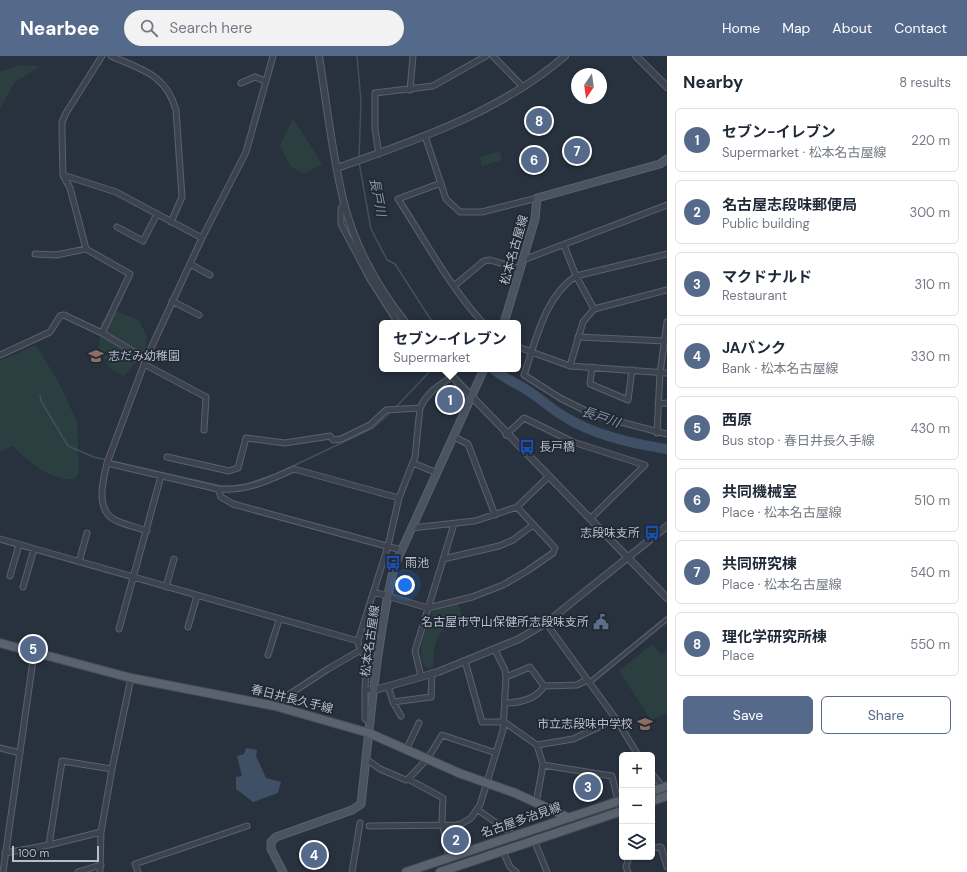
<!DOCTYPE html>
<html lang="en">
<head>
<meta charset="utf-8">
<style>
	:root { --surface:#fff; --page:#f2f2f3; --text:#1f2937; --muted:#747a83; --line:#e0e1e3; --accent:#556a8a }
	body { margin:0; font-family:"DM Sans","Noto Sans JP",sans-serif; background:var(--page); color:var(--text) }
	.controls { position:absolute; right:12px; bottom:12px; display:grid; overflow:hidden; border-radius:6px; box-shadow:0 1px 3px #0004 }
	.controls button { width:36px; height:36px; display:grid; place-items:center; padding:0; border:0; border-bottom:1px solid var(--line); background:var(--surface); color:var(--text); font:20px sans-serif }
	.compass { position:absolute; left:571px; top:12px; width:36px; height:36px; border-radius:50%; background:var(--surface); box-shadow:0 1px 3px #0004; rotate:193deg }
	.scale { position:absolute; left:12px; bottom:10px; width:87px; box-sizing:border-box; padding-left:4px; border:2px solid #b8bec9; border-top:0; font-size:11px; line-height:14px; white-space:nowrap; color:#b8bec9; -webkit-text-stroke:3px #202833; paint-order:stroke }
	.you { position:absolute; left:405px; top:529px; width:14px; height:14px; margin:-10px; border:3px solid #fff; border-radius:50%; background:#1a73e8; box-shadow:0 0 0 6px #1a73e833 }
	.badge { display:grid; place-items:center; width:26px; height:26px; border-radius:50%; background:var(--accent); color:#fff; font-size:13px; font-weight:700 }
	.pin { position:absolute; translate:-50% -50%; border:2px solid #fff; box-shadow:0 1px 4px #0006 }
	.popup { position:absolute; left:379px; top:264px; width:142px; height:52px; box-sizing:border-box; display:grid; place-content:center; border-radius:6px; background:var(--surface); filter:drop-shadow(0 1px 3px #0005); font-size:13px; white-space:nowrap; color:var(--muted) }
	.popup b { font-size:15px; color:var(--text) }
	.popup::after { content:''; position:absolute; left:50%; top:100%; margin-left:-8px; border:8px solid transparent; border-top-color:var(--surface) }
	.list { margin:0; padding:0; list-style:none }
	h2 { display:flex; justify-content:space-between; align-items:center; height:52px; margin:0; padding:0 16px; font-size:17px }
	h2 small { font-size:13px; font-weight:400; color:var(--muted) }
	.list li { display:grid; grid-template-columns:26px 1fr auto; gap:12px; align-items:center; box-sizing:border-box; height:64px; margin:0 8px 8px; padding:0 8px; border:1px solid var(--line); border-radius:6px }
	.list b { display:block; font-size:15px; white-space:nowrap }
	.list p { margin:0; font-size:13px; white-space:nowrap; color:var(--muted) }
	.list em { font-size:13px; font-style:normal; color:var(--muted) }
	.actions { display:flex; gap:8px; padding:12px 16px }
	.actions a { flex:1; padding:9px 0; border:1px solid var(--accent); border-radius:6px; text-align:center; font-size:14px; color:var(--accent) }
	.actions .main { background:var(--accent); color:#fff }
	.icon { flex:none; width:22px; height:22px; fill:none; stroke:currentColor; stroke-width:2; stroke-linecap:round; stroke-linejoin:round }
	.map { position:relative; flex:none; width:667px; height:816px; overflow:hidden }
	header { display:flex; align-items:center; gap:24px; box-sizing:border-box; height:56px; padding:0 20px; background:var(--accent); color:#fff }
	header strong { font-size:19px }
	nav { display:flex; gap:22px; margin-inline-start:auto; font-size:14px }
	.search { width:280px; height:36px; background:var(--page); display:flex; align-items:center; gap:10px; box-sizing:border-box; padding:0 14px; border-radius:22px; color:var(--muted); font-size:15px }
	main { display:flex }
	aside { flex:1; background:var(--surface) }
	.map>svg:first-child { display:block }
	.green { fill:#2b3f40 }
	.water { fill:#3f4f65 }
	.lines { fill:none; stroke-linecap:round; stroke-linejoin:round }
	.stream { stroke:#3f4f65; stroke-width:1.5 }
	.river { stroke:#3f4f65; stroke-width:10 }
	.pedestrian-casing { stroke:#59616c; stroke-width:5.5 }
	.minor-casing { stroke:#59616c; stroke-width:7 }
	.tertiary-casing { stroke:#59616c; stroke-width:8 }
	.secondary-casing { stroke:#59616c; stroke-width:9 }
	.primary-casing { stroke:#454c57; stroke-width:10 }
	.pedestrian { stroke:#3c434e; stroke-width:3.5 }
	.minor { stroke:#3c434e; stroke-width:5 }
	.tertiary { stroke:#3c434e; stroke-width:6 }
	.secondary { stroke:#4a5361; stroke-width:7 }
	.primary { stroke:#5a626e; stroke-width:8 }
	.labels { text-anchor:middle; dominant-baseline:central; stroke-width:3.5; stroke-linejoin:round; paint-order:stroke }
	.street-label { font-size:12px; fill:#b8bec9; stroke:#202833 }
	.poi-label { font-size:12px; fill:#b8bec9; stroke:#202833; text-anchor:start }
	.water-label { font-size:13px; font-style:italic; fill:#8295ad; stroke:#202833 }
</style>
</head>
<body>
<header>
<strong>Nearbee</strong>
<div class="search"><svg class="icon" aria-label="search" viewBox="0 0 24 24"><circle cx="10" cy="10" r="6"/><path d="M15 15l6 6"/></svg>Search here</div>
<nav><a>Home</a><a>Map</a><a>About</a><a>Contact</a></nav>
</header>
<main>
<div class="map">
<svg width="667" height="816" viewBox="0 0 667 816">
	<rect width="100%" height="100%" fill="#28313e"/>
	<path class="green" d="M19,9l21,1 -26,17 -14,26v-37z
		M293,62l29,46 -18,10 -14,-8 -10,-20z
		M500,95l2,9 -20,6 -2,-9z
		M116,255l23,9 8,17 -3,21 -11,7 -9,11 -15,-8 -10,-20 2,-27z
		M36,289l24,40 17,37 2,50 -4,7c-24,3 -46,-18 -63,-33l-12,6v-91z
		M456,548l3,1 3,14c-2,4 -7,3 -11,6 -17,9 -17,24 -18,42l-6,1c-14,-11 1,-43 6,-57z
		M652,588l10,11 5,-4v62l-16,7 -32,-49z"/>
	<path class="water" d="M246,692l11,2 -1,6 10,22 15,4 -3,11 -25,9 -17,-13v-12l6,-1 -5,-20 7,-2z"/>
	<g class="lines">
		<path class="stream" d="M357,0l4,45 -2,57
			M359,106l12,67 16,31 8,4 38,59
			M40,339l1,6 27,45 26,11 127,29h12l13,-2 30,-10 97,-46 19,-17
			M396,351l36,-38"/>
		<path class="river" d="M493,313c11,9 22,14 34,21 13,8 24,19 38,27 29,18 68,27 102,32"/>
		<defs>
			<path id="pedestrian" d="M590,626l77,-63"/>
			<path id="minor" d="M102,0l-36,57 -4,9v12l1,41 7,13 16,61 44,25 -28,59
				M111,0c31,14 55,18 65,54l6,87 -11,25
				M273,0l-27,96 -44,86 -56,121 -39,104 111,26c30,2 49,-8 76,-20l105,29
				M493,0l29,30
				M241,27l14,-6 10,4
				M410,34l3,-34
				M425,80l21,63 14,13h22l55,-14
				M379,98l-4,-25v-36l58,-7 53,-30
				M63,119l53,17 86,46
				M441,127l-43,16c27,41 51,87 85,124
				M344,148l-3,4v16l29,55 28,44
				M117,171l26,14 14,-27
				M564,189l12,31 18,33
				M35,198l21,1 30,-6
				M667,198l-91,22c-32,21 -40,65 -52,99l36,23 34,17 73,19
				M523,204l144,-55
				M190,208l20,11
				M454,230l30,-25 6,-1 30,9
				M172,245l27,14
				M578,281l87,4
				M518,291l52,19 97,7
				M0,299l50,-23 10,-16 4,-1 38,18 44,26
				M144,308l62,33 -2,33
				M570,310l13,-44 11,-13 73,-19
				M592,311l-2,17 38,16 4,-30
				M658,348l9,-1
				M657,377l3,-60 7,-51
				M506,379l18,-17 49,24 72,23 -55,54
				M454,381l14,7 27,71
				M167,401l62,14 9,-3 8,-30 39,5 45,-7 3,4 8,-1 29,-14 16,-15 34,-2
				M107,407c-4,18 -13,48 10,58 9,4 20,6 30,10
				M413,407l24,10
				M218,433l3,8 12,7 168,46
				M411,472l64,-7 42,-14 31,-30
				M0,483l358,102
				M443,503l56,-13 14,-6 20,-15
				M79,506l8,-29
				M10,520l9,-31
				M23,531l11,-38
				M166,531l8,-28
				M374,536l54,16 44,-11 31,-12 24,-14 26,-18 2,-5 -38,-41
				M546,567l70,96 22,36
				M188,571l9,-31
				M119,573l42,-153
				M268,599l11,-35
				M465,605l17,61h22l33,23 6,20 -7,38
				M421,620l-6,-25 39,-127
				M506,621l24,-10 14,19 33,-1 10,-5
				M388,630l5,16 38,-5 1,-24
				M365,633v30l6,3
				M375,634l-10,-1c0,-9 3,-24 -1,-33 -3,-7 -5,-6 -6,-15l30,-95 11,-48 16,-41 5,-49 5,-9 8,-9 18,-13
				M393,646l8,14
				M506,647c13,0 31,-4 38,-17
				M275,650l4,-5 49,-32 31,-18
				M537,689l36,-6 43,-20
				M0,692l20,5
				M407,692l12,-25
				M366,703l14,10 26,11 2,-1 35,19 -1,23 7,37
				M543,709l69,11 9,37
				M652,718l11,13
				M408,723l20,-21 14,-23 54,18
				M478,754l37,26
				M369,770l86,-1 6,-1 10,-6 9,-13 23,-75 3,-53 -1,-7 -10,-20
				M534,784l13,32
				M49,789l13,-84 50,8
				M652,792l9,-1 6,20
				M503,795l7,16 6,5
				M5,797l44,-8 52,-13
				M3,816l31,-219
				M78,816l23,-7
				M100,816l1,-40 11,-63 19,-91
				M138,816l-3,-8 112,-38
				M352,816l8,-49
				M628,816l-2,-5 3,-10"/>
			<path id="tertiary" d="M319,0c8,49 13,99 25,147 11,43 34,85 62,120
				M636,0l31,31
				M337,112c80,-28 163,-56 228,-112
				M445,313l222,229
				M375,634l63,-18 81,-33 27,-16 121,-97"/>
			<path id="secondary" d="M504,267l31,-104 2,-21 123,-34 7,-5
				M283,816l-12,-23v-7l5,-5 76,-27 9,-6c9,-79 15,-160 33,-237l90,-198"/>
			<path id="primary" d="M0,587l131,35 144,28 94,27 90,40 56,20 52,24
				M652,735l15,-5
				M652,745l15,-5
				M406,816l216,-72
				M440,816l182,-61"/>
		</defs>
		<use href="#pedestrian" class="pedestrian-casing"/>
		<use href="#minor" class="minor-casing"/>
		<use href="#tertiary" class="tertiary-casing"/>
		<use href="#secondary" class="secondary-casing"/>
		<use href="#primary" class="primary-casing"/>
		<use href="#pedestrian" class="pedestrian"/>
		<use href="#minor" class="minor"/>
		<use href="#tertiary" class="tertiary"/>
		<use href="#secondary" class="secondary"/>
		<use href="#primary" class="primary"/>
	</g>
	<defs>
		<symbol id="school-bare" viewBox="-9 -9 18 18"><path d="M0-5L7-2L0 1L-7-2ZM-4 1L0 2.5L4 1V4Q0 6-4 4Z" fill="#8d6e63" stroke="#202833" stroke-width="2.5" paint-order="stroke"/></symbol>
		<symbol id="bus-bare" viewBox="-9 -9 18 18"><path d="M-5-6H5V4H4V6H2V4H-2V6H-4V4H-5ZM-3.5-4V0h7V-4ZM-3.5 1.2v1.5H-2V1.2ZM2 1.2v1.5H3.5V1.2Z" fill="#1a4fb4" stroke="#202833" stroke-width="2.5" paint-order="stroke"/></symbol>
		<symbol id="civic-bare" viewBox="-9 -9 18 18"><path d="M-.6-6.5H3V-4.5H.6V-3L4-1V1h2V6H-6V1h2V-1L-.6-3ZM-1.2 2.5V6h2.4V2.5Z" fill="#5c6f8a" stroke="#202833" stroke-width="2.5" paint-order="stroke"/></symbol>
	</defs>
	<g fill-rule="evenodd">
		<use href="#school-bare" x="85" y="289" width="22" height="22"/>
		<use href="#bus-bare" x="516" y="380" width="22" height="22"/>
		<use href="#bus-bare" x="641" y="466" width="22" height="22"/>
		<use href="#bus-bare" x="382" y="496" width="22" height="22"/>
		<use href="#civic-bare" x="590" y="555" width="22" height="22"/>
		<use href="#school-bare" x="634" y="657" width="22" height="22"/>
	</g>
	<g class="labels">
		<g class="street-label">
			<text transform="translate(514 194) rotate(-74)">松本名古屋線</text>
			<text transform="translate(370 585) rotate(-82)">松本名古屋線</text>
			<text transform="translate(292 643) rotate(14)">春日井長久手線</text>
			<text transform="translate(521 764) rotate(-19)">名古屋多治見線</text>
		</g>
		<g class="poi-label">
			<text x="108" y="300">志だみ幼稚園</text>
			<text x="539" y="391">長戸橋</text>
			<text x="640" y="477" text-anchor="end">志段味支所</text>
			<text x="405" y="507">雨池</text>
			<text x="589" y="566" text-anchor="end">名古屋市守山保健所志段味支所</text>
			<text x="633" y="668" text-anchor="end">市立志段味中学校</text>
		</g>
		<g class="water-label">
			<text transform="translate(378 141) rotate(79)">長戸川</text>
			<text transform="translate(601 361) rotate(19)">長戸川</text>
		</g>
	</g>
</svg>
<div class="controls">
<button>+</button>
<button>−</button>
<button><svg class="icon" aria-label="layers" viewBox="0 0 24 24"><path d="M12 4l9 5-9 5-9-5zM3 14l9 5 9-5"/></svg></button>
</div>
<svg class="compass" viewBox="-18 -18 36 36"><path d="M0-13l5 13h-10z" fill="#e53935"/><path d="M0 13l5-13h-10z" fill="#747a83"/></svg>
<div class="scale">100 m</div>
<div class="you"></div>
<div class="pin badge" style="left:450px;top:344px">1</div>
<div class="popup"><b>セブン-イレブン</b>Supermarket</div>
<div class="pin badge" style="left:456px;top:784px">2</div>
<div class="pin badge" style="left:588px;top:731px">3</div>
<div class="pin badge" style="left:314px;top:799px">4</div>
<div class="pin badge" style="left:33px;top:593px">5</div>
<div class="pin badge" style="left:534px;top:104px">6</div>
<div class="pin badge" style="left:577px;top:95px">7</div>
<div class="pin badge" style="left:539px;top:65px">8</div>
</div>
<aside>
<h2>Nearby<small>8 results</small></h2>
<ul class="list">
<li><span class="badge">1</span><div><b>セブン-イレブン</b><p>Supermarket · 松本名古屋線</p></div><em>220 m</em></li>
<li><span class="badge">2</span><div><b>名古屋志段味郵便局</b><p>Public building</p></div><em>300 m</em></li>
<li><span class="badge">3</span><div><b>マクドナルド</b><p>Restaurant</p></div><em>310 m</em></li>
<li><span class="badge">4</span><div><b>JAバンク</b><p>Bank · 松本名古屋線</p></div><em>330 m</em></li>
<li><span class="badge">5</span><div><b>西原</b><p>Bus stop · 春日井長久手線</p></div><em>430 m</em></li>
<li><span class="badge">6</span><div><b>共同機械室</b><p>Place · 松本名古屋線</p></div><em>510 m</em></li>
<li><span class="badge">7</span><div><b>共同研究棟</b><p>Place · 松本名古屋線</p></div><em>540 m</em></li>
<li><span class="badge">8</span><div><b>理化学研究所棟</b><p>Place</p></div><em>550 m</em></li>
</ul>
<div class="actions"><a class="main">Save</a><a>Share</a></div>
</aside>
</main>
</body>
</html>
